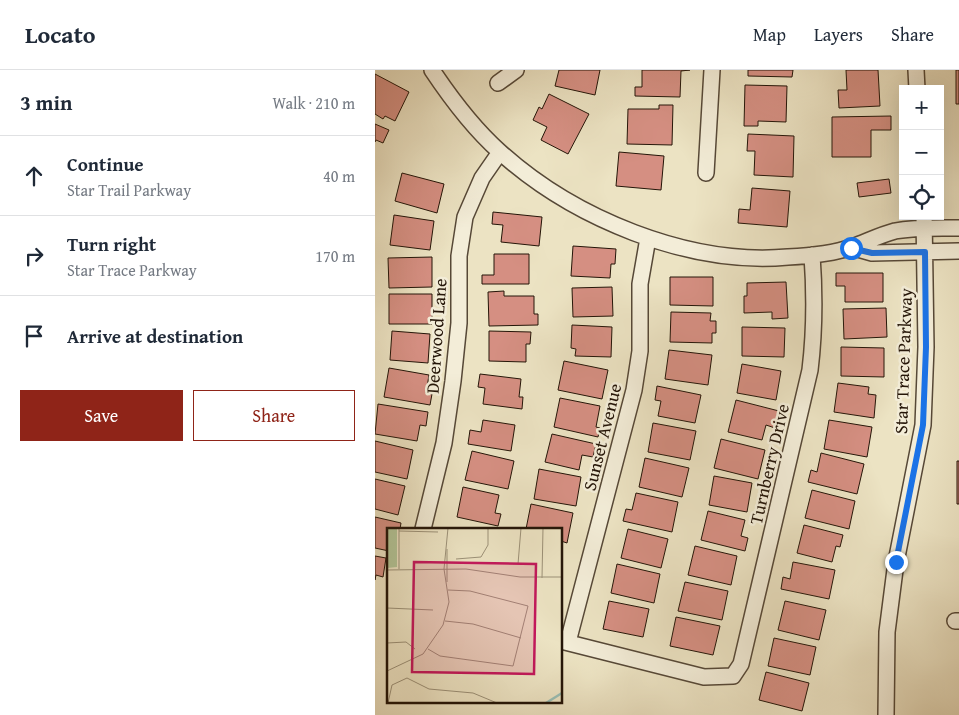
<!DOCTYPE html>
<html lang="en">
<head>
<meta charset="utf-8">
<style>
	:root { --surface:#fff; --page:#f6f6f7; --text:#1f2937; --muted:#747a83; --line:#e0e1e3; --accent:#8f2418 }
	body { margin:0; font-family:"Gentium Book Plus",serif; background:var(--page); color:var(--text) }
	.controls { position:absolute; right:15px; top:15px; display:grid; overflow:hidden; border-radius:0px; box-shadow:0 5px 20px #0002 }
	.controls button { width:45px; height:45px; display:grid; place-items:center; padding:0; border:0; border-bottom:1px solid var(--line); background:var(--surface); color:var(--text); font:25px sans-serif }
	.stop { position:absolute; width:15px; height:15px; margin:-11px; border:4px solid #1a73e8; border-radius:50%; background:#fff }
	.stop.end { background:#1a73e8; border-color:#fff; box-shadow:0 1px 5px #0008 }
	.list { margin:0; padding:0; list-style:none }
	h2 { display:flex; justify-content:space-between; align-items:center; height:65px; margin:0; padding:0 20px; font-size:21px }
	h2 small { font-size:16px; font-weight:400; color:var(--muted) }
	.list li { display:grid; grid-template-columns:32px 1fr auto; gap:15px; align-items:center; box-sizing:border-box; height:80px; padding:0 20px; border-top:1px solid var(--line) }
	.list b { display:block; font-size:19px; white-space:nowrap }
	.list p { margin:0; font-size:16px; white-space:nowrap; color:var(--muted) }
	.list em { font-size:16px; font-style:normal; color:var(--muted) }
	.actions { display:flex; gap:10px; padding:15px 20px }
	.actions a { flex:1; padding:11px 0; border:1px solid var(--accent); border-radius:0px; text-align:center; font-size:18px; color:var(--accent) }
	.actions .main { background:var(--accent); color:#fff }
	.icon { flex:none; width:28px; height:28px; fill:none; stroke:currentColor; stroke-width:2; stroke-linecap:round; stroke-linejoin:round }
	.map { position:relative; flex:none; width:584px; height:645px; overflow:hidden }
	header { display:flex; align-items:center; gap:30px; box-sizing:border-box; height:70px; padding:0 25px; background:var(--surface); border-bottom:1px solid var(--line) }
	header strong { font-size:24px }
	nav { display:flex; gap:28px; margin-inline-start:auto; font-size:18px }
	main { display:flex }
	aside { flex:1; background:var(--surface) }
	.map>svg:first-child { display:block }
	.building { fill:#d58f82; stroke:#241508 }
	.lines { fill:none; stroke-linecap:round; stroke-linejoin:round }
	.minor-casing { stroke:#564837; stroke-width:18 }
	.minor { stroke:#f3edd8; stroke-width:15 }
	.route { stroke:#1a73e8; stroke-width:6 }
	.labels { text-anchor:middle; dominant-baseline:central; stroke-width:5; stroke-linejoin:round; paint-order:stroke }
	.street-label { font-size:18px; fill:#241508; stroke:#f3edd8 }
	.inset-river { fill:none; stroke:#99beb5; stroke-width:2.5 }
	.inset-road { fill:none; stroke:#9c9178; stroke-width:1 }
	.view { fill:#c2185b; fill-opacity:0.15; stroke:#c2185b; stroke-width:2.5 }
	.inset-edge { fill:none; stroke:#241508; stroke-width:2.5 }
</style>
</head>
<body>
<header>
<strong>Locato</strong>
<nav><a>Map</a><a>Layers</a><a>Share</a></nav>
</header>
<main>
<aside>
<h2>3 min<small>Walk · 210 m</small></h2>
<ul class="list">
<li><svg class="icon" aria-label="ahead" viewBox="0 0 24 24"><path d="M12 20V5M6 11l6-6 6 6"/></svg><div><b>Continue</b><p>Star Trail Parkway</p></div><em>40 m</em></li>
<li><svg class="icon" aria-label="right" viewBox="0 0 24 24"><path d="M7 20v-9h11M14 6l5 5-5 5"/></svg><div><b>Turn right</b><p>Star Trace Parkway</p></div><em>170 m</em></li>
<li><svg class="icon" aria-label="arrive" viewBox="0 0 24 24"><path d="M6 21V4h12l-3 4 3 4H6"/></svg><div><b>Arrive at destination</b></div></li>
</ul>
<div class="actions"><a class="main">Save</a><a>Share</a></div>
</aside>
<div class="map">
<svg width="584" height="645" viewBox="0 0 584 645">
	<rect width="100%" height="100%" fill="#ece3c3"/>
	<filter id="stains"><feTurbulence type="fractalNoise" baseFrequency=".004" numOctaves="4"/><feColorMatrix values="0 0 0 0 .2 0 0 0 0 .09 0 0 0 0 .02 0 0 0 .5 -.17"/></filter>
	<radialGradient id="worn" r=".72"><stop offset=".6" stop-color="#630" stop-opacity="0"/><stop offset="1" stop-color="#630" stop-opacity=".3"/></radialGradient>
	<path class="building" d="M184,0h41l-5,25 -40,-9z
		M267,0h48l-9,1 -1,26 -45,-1v-9h7z
		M373,0h45l-1,7 -44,-1z
		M471,0h32l2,36 -41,2 -1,-18h9z
		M581,0h3v34h-3z
		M0,4l34,18 -14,29 -10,-5 -2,3 -8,-5z
		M370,15l42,1 -1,36 -28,-1v5h-14z
		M174,24l40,20 -21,40 -27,-14 6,-13 -14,-7 6,-13 3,2z
		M284,35h14l-1,40 -45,-1 1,-35h31z
		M516,46v14h-20v27h-39v-40z
		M0,54l14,6 -6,13 -7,-3 -1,2z
		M373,64l46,2 -1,41 -39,-2 1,-24h-8z
		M244,82l45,4 -3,34 -45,-4z
		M27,103l42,11 -7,29 -42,-12z
		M514,109l2,14 -32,4 -2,-14z
		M377,118l38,3 -3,36 -49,-4 1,-14 11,1z
		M118,142l49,5 -3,29 -38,-4 2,-17 -11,-1z
		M19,145l40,6 -4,29 -40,-5z
		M198,176l43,3 -1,15h-4l-1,14 -39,-2z
		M119,184h35v30h-47v-9h12z
		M57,187v30l-43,1 -1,-30z
		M461,203h47v29h-38v-16h-9z
		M295,207h43v29l-43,-1z
		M411,212l2,36 -16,1v-7l-28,1v-17h3v-13z
		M237,217l1,29 -40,1 -1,-29z
		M129,221v5h30v18h4v11l-49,1 -1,-34z
		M14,224h43v30h-43z
		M511,238l1,29 -43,2 -1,-30z
		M296,242l40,1 -1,8h6v12h-4v10l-42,-1z
		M197,255l40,2 -1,30 -36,-1 1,-7 -5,-1z
		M367,257l43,1 -1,29 -42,-1z
		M17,261l38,3 -2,29 -38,-3z
		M114,261l42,1 -1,12h-4v18l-37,-1z
		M466,277l43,1v29l-43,-1z
		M294,280l43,5 -4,30 -43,-6z
		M189,291l44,9 -6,29 -44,-9z
		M367,294l39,7 -5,29 -39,-7z
		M14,298l40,7 -3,18 6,1 -2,11 -46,-8z
		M105,304l41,5 -2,18h4l-1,12 -39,-5 2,-16 -7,-1z
		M463,313l31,4 -1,7 8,1 -2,23 -40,-6z
		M282,316l44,9 -6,28 -37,-7 3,-15 -6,-1z
		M185,328l40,8 -4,21 4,1 -2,9 -44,-10z
		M361,330l43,11 -4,17 -9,-3 -4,15 -34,-8z
		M3,334l50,8 -2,14 -6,-1 -3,16 -42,-7z
		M108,350l32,5 -4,26 -43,-7 2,-14 11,2z
		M454,350l43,7 -5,30 -43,-8z
		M278,353l43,8 -6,29 -42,-8z
		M177,364l44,10 -3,13 -11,-2 -3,15 -34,-8z
		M346,369l44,11 -7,29 -44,-11z
		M0,371l38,9 -6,29 -32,-7z
		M97,381l42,10 -6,28 -43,-9z
		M446,383l43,11 -7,30 -49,-12 3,-12 6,2z
		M270,388l44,10 -7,29 -43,-10z
		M582,391h2v43h-2z
		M164,399l42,8 -5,29 -42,-7z
		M339,406l38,7 -5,29 -38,-7z
		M0,409l30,7 -7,29 -23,-6z
		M88,417l36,8 -4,18 6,1 -3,12 -41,-9z
		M437,420l43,11 -6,28 -44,-11z
		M261,423l42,9 -6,30 -49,-11 3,-12 6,1z
		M156,434l42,9 -6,30 -6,-2v-12h-35z
		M333,441l37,9 -4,16 7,2 -3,13 -44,-11z
		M0,447l26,6 -1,6h-11v22l-14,-3z
		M429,455l39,10 -3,12 -4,-1 -4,16 -35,-9z
		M253,459l40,10 -7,29 -40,-10z
		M320,476l42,10 -6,29 -43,-10z
		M0,486l11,2 -3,19 -7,-2 -1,5z
		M418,492l42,8 -6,29 -48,-10 2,-12 7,2z
		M242,494l43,10 -6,29 -43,-10z
		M310,512l43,9 -6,29 -44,-9z
		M234,531l40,8 -6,28 -40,-8z
		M410,531l41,9 -7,30 -41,-10z
		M301,547l44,9 -7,29 -43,-9z
		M399,568l42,9 -6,28 -42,-9z
		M391,602l43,11 -7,28 -43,-11z"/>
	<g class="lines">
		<defs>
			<path id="minor" d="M57,0c20,30 41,58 68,82 73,66 188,114 288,105 21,-1 44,-3 64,-10 14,-5 28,-12 43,-16 21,-4 43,-3 64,-3
				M541,0l1,19
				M123,13l18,-13
				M331,103l6,-103
				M476,177l21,6 87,-2
				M48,459l21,-86 9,-62 6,-58v-67l6,-39 17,-39 18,-26
				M580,551h4
				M186,571l143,36 29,-1 8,-12 69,-294c5,-41 5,-74 2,-115
				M193,572l66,-252 6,-39v-67l8,-46
				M511,645l1,-83 9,-70 27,-137 3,-78 -2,-131"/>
		</defs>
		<use href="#minor" class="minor-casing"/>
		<use href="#minor" class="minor"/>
	</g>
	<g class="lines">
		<path class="route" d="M476,178l21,5 53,-1 1,95 -3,78 -27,137"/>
	</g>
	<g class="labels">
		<g class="street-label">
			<text transform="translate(61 266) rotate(-86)">Deerwood Lane</text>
			<text transform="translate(528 291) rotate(-88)">Star Trace Parkway</text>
			<text transform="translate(227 367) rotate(-76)">Sunset Avenue</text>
			<text transform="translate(394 394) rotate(-77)">Turnberry Drive</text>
		</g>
	</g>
	<g transform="translate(12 458)">
		<rect width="175" height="175" fill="#ece3c3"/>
		<path d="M0,0h10v39l-10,1z" fill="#b3c598"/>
		<path class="inset-river" d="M159,175l16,-10"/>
		<path class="inset-road" d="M12,3l39,1M60,21v33M69,31l25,-2 7,-12v-17M131,36l3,-36M12,41v-41M0,42l79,-1 54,8h42M155,50l1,-50M0,80l46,2M58,93l28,3 48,14M0,115l19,-1 9,7M41,121l12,7 73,10 15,-60 -58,-15 -22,-1M0,143l36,-17 20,-29 6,-23 -5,-33 4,-41M1,175l4,-18 15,-7 22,11 44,4 24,10"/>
		<path class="view" d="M27,34l122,2 -2,110 -122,-2z"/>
		<rect width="175" height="175" class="inset-edge"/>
	</g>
	<rect width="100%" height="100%" filter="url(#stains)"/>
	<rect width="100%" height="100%" fill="url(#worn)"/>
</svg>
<div class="controls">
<button>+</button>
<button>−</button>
<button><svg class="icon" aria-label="locate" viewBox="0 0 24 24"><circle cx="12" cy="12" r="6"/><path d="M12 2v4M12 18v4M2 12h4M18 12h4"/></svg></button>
</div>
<div class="stop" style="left:476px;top:178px"></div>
<div class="stop end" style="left:521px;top:492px"></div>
</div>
</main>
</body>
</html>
